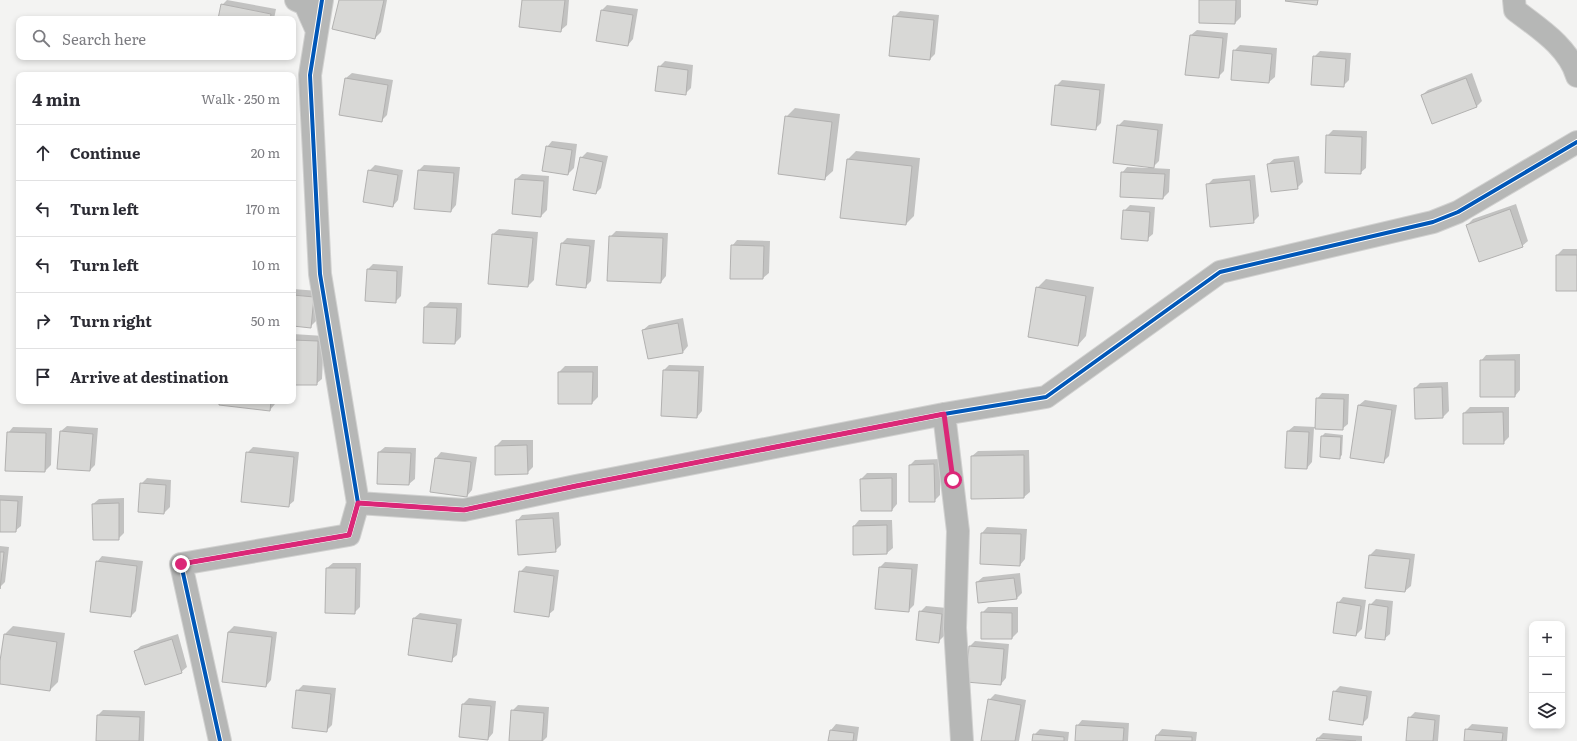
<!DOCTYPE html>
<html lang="en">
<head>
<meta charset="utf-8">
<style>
	:root { --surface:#fff; --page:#f7f7f7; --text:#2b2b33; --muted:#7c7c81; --line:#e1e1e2 }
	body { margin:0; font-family:Literata,serif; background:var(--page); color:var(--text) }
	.controls { position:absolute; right:12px; bottom:12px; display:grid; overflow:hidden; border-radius:8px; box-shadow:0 2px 6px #0003 }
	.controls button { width:36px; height:36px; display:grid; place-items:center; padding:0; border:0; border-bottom:1px solid var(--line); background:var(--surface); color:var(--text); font:20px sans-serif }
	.stop { position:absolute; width:12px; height:12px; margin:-9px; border:3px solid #db2777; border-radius:50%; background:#fff }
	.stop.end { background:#db2777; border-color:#fff; box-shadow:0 1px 4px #0008 }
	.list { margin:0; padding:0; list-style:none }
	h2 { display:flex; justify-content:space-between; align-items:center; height:52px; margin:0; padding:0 16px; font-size:17px }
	h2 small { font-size:13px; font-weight:400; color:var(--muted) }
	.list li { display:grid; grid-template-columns:26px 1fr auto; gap:12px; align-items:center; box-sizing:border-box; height:56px; padding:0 16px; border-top:1px solid var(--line) }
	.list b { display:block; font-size:15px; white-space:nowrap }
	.list em { font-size:13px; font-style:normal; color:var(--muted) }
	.icon { flex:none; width:22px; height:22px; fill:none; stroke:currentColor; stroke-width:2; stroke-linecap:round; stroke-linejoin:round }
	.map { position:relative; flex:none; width:1577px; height:741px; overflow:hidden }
	.search { position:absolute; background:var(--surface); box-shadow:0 2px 6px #0003; left:16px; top:16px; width:280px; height:44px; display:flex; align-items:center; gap:10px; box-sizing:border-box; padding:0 14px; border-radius:8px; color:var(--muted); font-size:15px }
	.panel { position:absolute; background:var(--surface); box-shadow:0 2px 6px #0003; left:16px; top:72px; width:280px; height:332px; border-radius:8px }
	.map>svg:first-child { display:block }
	.shadow { fill:#0003 }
	.building { fill:#d8d8d6; stroke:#b2b1b0 }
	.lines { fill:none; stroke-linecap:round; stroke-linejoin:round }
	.minor-casing { stroke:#d1d1d0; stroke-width:24 }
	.minor { stroke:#b6b7b6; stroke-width:22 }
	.cycleway-casing { stroke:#fffffe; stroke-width:6 }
	.cycleway { stroke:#0057b8; stroke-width:4 }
	.route { stroke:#db2777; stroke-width:5 }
</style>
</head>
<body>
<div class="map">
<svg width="1577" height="741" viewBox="0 0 1577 741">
	<rect width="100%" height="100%" fill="#f3f3f2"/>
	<path class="shadow" d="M227,0l49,9 -2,10h-55l3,-14z
		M340,0h47l-6,32 -6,6z
		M523,0h46l-2,25 -6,5z
		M1200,0h41v17l-6,6z
		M607,5l31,4 -5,30 -5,6 -26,-35z
		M900,11l39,4 -4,39 -5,5 -36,-42z
		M1197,30l31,3 -4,38 -6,6 -27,-42z
		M1240,45l37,3 -2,29 -6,5 -37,-3 2,-28z
		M1320,51l31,2 -2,27 -6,6 -29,-29z
		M665,61l28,4 -2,23 -6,6 -26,-27z
		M352,73l41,7 -6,35 -6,6 -35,-43z
		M1472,73l10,28 -5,5 -55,-11 6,-5z
		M1062,80l43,4 -4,39 -6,6 -39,-43z
		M795,108l45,6 -7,57 -9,8 -38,-62z
		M1124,120l39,4 -4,37 -7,7 18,1 -1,23 -6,6 -41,-25 5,-6 21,1v-2l-30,-40z
		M1333,130l34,1 -1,37 -6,5 -33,-37z
		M552,141l25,3 -3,24 -6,6 -21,-27z
		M856,151l64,7 -6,58 -8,8 -59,-64z
		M587,152l21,4 -7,32 -5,5 -15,-35z
		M1299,156l4,26 -6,6 -29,-24 6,-5z
		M375,165l28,5 -5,30 -5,6 -24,-35z
		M424,165l36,2 -4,38 -5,6 -32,-41z
		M522,174l27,2 -2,34 -6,6 -25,-37z
		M1255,175l4,41 -6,6 -46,-37 6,-6z
		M1516,204l12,37 -6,5 -55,-21 6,-6z
		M1130,205l25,2 -2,27 -6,5 -23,-28z
		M499,229l39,3 -4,48 -6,6 -35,-52z
		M616,231l52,2 -2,43 -5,6 -51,-45z
		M567,238l28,2 -4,41 -6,6 -23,-44z
		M737,240l33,1 -1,32 -6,5 -31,-32z
		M1563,249h14v41h-20v-35z
		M373,264l30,2 -2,30 -6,6 -27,-33z
		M1046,279l48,8 -8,49 -8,9 -41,-57z
		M293,289l26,2 -3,30 -6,6 -17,-2z
		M430,302l32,1 -1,34 -6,6 -30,-36z
		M683,318l5,28 -5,6 -40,-22 6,-5z
		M293,334l31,2 -2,43 -6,5h-23z
		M1520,354v36l-5,6 -34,-35 5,-6z
		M669,365l35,1 -2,45 -5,6 -33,-47z
		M565,366h33v31l-6,6h-33v-31z
		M1448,382l1,29 -6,6 -28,-29 5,-5z
		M1322,393l27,1 -1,30 -6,5 -28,-1 -2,34 -5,6 -19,-37 6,-5 22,1 1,-28z
		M1365,400l32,5 -8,51 -6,6 -24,-57z
		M220,401h56l-1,3 -5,6z
		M1470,407h39v30l-6,6 -39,-30z
		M67,426l31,2 -3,37 -5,5 -29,-39z
		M13,427l39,1 -1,37 -6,6 -39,-1 2,-37z
		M1325,433l18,2 -1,20 -3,3 -17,-22z
		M502,440h31v27l-6,6 -31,-27z
		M253,447l46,5 -5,49 -6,5 -41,-53z
		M385,447l31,1 -1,31 -6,5 -30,-32z
		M1029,450l1,42 -6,5 -52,1v-42l6,-5z
		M441,452l36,5 -5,33 -5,6 -36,-5 5,-33z
		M940,459v36l-6,6 -24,-36 5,-5z
		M867,473h30v31l-5,6 -31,-31z
		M147,478l24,2 -1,27 -6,6 -23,-29z
		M0,495l23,1 -2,30 -6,5h-15z
		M124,498v35l-6,6 -25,-35 6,-5z
		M559,512l2,33 -6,6 -38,-30 5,-6z
		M859,520h33l1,28 -6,5 -33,1v-28z
		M987,527l40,2 -2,30 -5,6 -38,-32z
		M0,546l9,1 -4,35 -5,5z
		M1376,549l39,5 -4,32 -6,5 -39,-4 4,-32z
		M102,556l41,5 -7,50 -5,5 -34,-54z
		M885,562l33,2 -4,41 -6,6 -28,-44z
		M333,563h28l-1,44 -6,6 -27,-45z
		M526,566l33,4 -5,40 -6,5 -28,-43z
		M1020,573l2,20 -6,6 -39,-17 6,-5z
		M1343,597l23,3 -4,29 -6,6 -18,-32z
		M1376,599l17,2 -3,33 -6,5 -14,-34z
		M926,606l21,2 -3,28 -6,6 -18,-30z
		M988,607h30v25l-6,6 -30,-25z
		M420,613l42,6 -5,36 -6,5 -37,-42z
		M13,626l52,7 -7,49 -8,8 -50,-7v-16l5,-33z
		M234,626l43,6 -6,48 -5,6 -43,-5 5,-49z
		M178,634l9,33 -6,5 -46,-21 6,-5z
		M975,641l34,3 -3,34 -5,6 -31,-38z
		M303,685l33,3 -4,37 -6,6 -29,-40z
		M1340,686l32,5 -4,27 -6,6 -28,-32z
		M995,694l31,6 -7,41h-37l7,-41z
		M469,698l27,3 -3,32 -5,6 -25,-35z
		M518,705l31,2 -2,30 -4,4h-20l-11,-30z
		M103,710l42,1 -1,30h-47l1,-26z
		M1415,712l25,3 -2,26h-31l2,-23z
		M1082,720l47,3 -1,18h-52l1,-15z
		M836,724l23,3 -2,14h-28l2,-11z
		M1472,724l36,3 -1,14h-42l1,-11z
		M1040,729l29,3 -1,9h-35l1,-6z
		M1162,729l35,3 -1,9h-40l1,-6z
		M1323,733l39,3v5h-45l1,-3z"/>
	<path class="building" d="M339,0h45l-9,39 -43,-10z
		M522,0h43l-4,32 -42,-5z
		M1199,0h37l-1,24 -36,-1z
		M1286,0h32l-1,5 -32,-4z
		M221,4l50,10 -1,5h-52z
		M601,10l32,5 -5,31 -32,-5z
		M893,16l41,4 -4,40 -41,-4z
		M1190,35l33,3 -4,40 -34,-3z
		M1233,50l39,4 -3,29 -38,-3z
		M1313,56l33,3 -2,28 -33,-2z
		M658,66l30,4 -2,25 -31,-4z
		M345,78l43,7 -6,37 -43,-7z
		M1466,78l11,29 -45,17 -11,-29z
		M1055,85l45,5 -4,40 -45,-5z
		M785,116l47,6 -7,58 -47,-6z
		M1117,125l41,5 -4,38 -41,-5z
		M1326,135l36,2 -1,37 -36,-1z
		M546,146l26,4 -4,25 -26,-4z
		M580,157l23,5 -7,32 -23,-4z
		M847,159l65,7 -6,59 -66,-7z
		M1294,161l4,28 -27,3 -4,-28z
		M368,170l30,5 -5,32 -30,-5z
		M418,170l36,3 -3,39 -37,-3z
		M1121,172l44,2 -2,25 -43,-2z
		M515,179l29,2 -3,36 -29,-3z
		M1250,180l4,43 -44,4 -4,-43z
		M1510,209l13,38 -44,15 -13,-37z
		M1123,210l27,2 -2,29 -27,-2z
		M492,234l41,4 -5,49 -40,-3z
		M609,236l54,2 -2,45 -54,-2z
		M561,243l29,3 -4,42 -30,-3z
		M731,245l33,1 -1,33h-33z
		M1556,255h21v36h-21z
		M367,269l30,2 -1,32 -31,-2z
		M1036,287l50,9 -8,50 -50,-9z
		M293,295l21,2 -3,31 -18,-2z
		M424,307l33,1 -2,36 -32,-1z
		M678,323l5,30 -35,6 -6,-29z
		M293,340l25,1 -1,44h-24z
		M1480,360h35v37h-35z
		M663,370l36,1 -2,47 -36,-2z
		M558,372h35l-1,32h-34z
		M1442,387l1,31 -28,1 -1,-31z
		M1316,398l28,1 -1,31 -28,-1z
		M219,401h52l-1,10 -51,-6z
		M1358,405l34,5 -8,53 -34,-5z
		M1503,412l1,32h-41v-31z
		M60,431l33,3 -3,37 -33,-2z
		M1287,431l22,1 -2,37 -22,-1z
		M7,432l39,1 -1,39 -40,-1z
		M1321,436l20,1 -1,22 -20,-2z
		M527,445l1,29 -33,1v-29z
		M246,452l48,5 -5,50 -48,-5z
		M378,452l33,1 -2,32 -32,-1z
		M1024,455v43l-53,1v-43z
		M435,458l36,4 -4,35 -37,-5z
		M934,464l1,38h-26v-37z
		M892,478v33h-31l-1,-32z
		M140,483l26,2 -2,29 -26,-2z
		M0,500l18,1 -2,31h-16z
		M119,503v37h-26l-1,-36z
		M553,518l3,34 -38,3 -2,-35z
		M887,525v29l-34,1v-29z
		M981,533l40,1 -1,32 -40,-2z
		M0,552h4l-4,37z
		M1369,555l41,4 -5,33 -40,-4z
		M96,561l41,5 -6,51 -41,-5z
		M879,567l33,2 -3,43 -34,-3z
		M326,568h30l-1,46 -30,-1z
		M519,571l35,5 -5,41 -35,-5z
		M1014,578l3,21 -39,4 -2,-21z
		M1337,602l24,4 -5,30 -23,-3z
		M1369,604l19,3 -3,33 -20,-2z
		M919,611l23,3 -3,29 -23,-3z
		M981,612l31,1v26h-31z
		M413,618l44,6 -5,38 -44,-7z
		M228,632l44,5 -6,50 -44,-5z
		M4,634l53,8 -7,49 -50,-7v-23z
		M172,639l10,34 -37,12 -11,-34z
		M969,646l35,3 -3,36 -35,-3z
		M296,690l35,4 -4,38 -35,-4z
		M1333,691l34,5 -4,29 -34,-5z
		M988,699l33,6 -6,36h-34z
		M462,704l29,2 -3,34 -29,-3z
		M511,710l33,3 -2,28h-33z
		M97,715l43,2 -1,24h-43z
		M1408,717l27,3 -2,21h-27z
		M1076,725l48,3 -1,13h-48z
		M1465,729l38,4 -1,8h-38z
		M830,730l24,3 -1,8h-25z
		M1033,734l31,3v4h-32z
		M1156,735l36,2v4h-37z
		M1317,738l39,3h-40z"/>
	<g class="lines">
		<defs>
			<path id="minor" d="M296,0l9,4 12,27
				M1514,0l1,10c23,18 53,36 62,66
				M944,414l14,117 -3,97 7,113
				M358,503l106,7 112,-24 368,-72 102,-17 174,-125 213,-50 25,-10 119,-70
				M220,741l-39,-177 168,-29 9,-32 -38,-229 -10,-199 12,-75"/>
		</defs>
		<use href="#minor" class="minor-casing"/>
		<use href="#minor" class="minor"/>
		<defs>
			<path id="cycleway" d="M358,503l106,7 112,-24 368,-72 102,-17 174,-125 213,-50 25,-10 119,-70
				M220,741l-39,-177 168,-29 9,-32 -38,-229 -10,-199 12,-75"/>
		</defs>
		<use href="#cycleway" class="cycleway-casing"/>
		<use href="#cycleway" class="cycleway"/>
	</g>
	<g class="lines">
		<path class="route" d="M181,564l168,-29 9,-32 106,7 112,-24 368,-72 9,66"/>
	</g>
</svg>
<div class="controls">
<button>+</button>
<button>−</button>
<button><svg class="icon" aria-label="layers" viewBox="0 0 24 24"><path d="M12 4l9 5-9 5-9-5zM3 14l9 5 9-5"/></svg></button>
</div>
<div class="stop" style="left:953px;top:480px"></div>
<div class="stop end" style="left:181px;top:564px"></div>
<div class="search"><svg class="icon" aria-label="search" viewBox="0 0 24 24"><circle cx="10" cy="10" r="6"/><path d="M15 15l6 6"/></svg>Search here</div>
<section class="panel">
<h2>4 min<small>Walk · 250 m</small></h2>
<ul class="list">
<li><svg class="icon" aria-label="ahead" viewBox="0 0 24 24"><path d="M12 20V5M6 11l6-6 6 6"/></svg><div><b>Continue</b></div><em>20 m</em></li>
<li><svg class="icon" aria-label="left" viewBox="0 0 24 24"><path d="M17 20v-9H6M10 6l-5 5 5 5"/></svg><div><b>Turn left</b></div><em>170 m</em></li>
<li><svg class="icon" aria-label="left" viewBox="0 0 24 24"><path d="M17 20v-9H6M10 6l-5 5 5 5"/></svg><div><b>Turn left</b></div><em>10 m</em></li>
<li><svg class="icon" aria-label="right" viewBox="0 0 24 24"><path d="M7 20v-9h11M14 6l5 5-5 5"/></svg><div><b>Turn right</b></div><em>50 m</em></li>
<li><svg class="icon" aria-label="arrive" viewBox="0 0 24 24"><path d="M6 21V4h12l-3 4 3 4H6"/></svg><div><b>Arrive at destination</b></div></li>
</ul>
</section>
</div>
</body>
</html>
